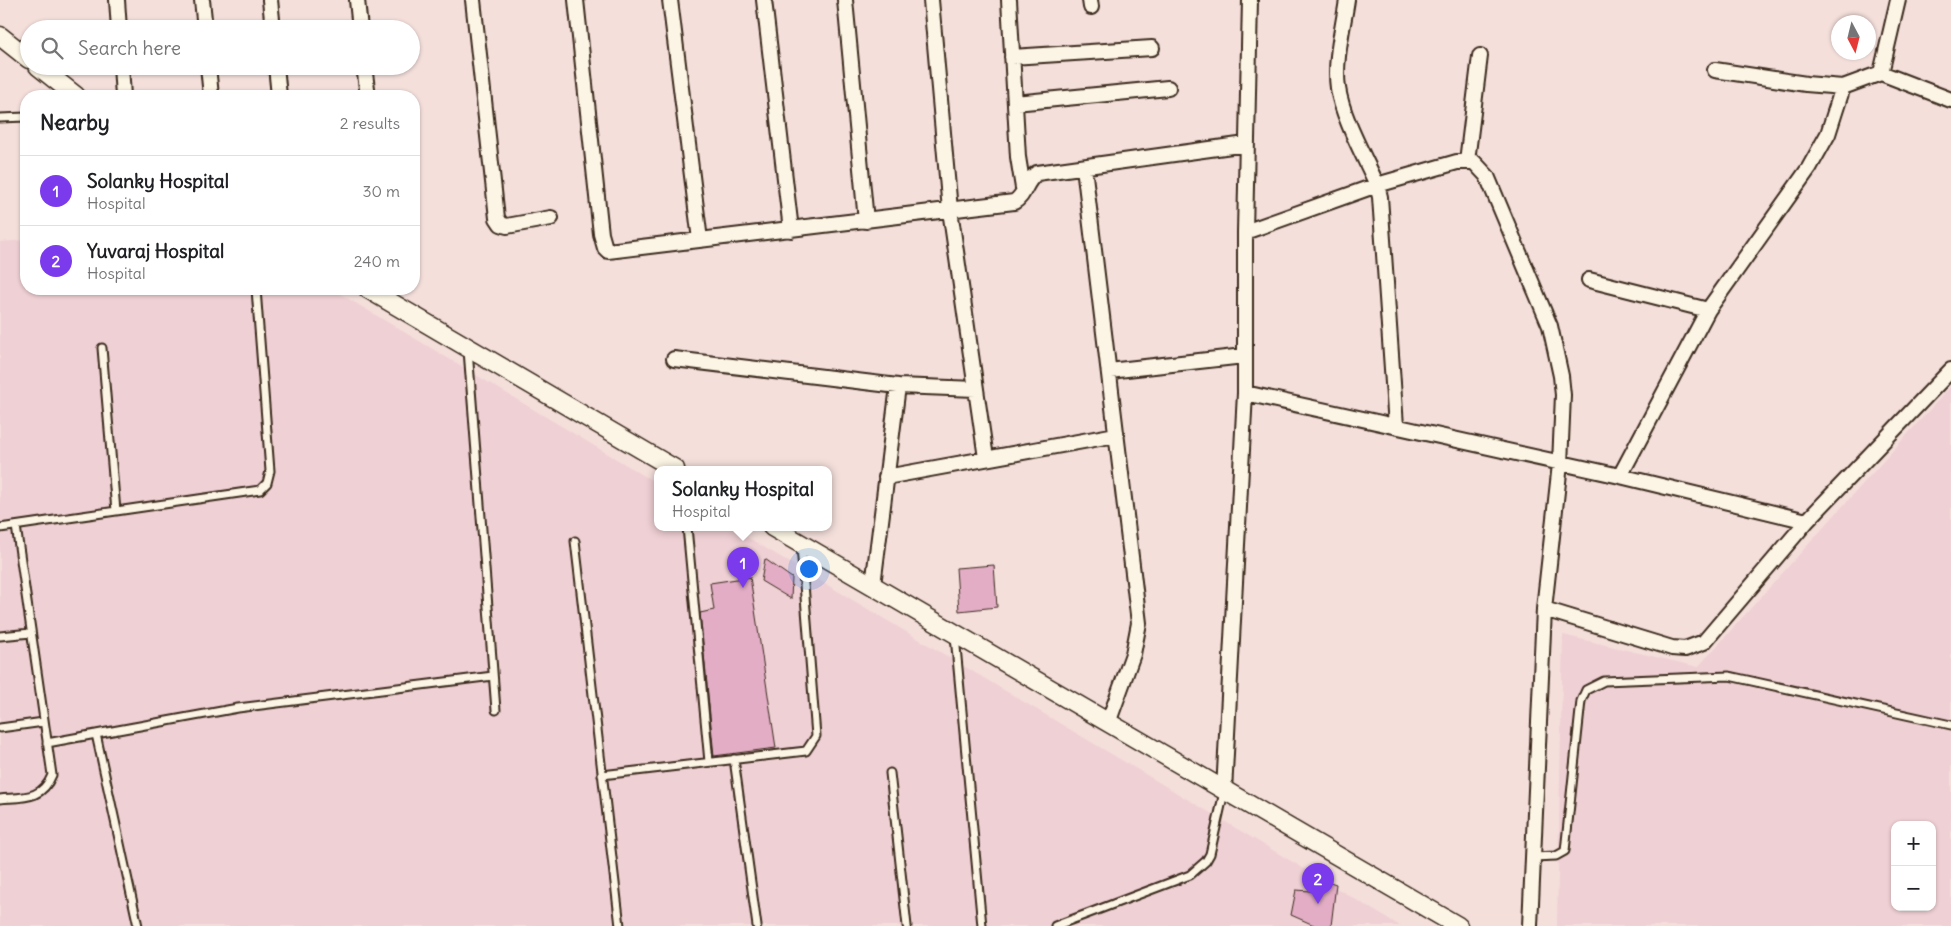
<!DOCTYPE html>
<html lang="en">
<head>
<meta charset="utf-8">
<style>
	:root { --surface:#fff; --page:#f6f6f6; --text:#202124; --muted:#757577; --line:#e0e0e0; --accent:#7c3aed }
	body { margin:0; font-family:Delius,sans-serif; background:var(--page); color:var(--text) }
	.controls { position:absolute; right:15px; bottom:15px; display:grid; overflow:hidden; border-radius:10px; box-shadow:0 1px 4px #0004 }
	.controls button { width:45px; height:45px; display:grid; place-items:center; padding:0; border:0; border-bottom:1px solid var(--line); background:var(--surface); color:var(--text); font:25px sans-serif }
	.compass { position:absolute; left:1831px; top:15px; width:45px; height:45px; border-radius:50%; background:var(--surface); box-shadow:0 1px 4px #0004; rotate:173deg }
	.you { position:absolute; left:808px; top:568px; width:18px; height:18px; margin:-12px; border:4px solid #fff; border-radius:50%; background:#1a73e8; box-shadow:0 0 0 8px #1a73e833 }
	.badge { display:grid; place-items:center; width:32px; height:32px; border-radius:50%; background:var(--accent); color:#fff; font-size:16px; font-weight:700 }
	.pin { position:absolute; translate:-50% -41px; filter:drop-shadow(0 1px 2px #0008) }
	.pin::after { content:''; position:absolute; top:26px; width:18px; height:15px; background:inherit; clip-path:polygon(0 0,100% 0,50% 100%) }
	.popup { position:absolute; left:654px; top:466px; width:178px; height:65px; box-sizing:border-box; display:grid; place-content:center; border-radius:10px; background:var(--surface); filter:drop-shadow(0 1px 4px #0005); font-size:16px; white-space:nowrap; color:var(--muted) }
	.popup b { font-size:19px; color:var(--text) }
	.popup::after { content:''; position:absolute; left:50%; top:100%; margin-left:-10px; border:10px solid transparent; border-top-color:var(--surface) }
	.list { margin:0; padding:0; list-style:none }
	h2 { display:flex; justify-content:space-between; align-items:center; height:65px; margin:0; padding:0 20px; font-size:21px }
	h2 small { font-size:16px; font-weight:400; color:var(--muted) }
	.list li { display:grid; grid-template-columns:32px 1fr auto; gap:15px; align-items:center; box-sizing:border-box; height:70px; padding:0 20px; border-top:1px solid var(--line) }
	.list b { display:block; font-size:19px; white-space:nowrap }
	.list p { margin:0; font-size:16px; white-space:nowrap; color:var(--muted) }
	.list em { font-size:16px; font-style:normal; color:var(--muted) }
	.icon { flex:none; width:28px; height:28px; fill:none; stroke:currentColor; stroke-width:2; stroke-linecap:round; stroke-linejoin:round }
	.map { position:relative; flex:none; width:1951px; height:926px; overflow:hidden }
	.search { position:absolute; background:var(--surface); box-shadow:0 1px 4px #0004; left:20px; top:20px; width:400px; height:55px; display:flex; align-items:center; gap:12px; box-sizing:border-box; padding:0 18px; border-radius:28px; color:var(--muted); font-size:19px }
	.panel { position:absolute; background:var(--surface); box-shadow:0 1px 4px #0004; left:20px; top:90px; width:400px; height:205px; border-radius:20px }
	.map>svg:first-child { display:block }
	.built { fill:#efd0d4; fill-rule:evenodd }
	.building { fill:#e2adc5; stroke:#3b2a1e }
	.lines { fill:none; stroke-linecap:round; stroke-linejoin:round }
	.service-casing { stroke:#3b2a1e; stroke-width:11 }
	.minor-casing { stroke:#3b2a1e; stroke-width:18 }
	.tertiary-casing { stroke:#3b2a1e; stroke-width:21 }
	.service { stroke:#fcf5e5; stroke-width:7 }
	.minor { stroke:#fcf5e5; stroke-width:14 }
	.tertiary { stroke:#fcf5e5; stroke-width:18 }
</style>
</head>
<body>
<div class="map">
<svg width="1951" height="926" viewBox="0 0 1951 926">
	<rect width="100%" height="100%" fill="#f4dfdb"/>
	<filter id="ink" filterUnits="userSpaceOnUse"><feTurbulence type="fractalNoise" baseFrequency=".02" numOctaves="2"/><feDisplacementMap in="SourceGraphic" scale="10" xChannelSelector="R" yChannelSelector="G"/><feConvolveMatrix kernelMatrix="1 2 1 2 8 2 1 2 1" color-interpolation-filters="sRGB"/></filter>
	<g filter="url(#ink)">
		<path class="built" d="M26,240v49h306l326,195v43h72l670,399h-1400v-684z
			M1951,386v540h-394l6,-291 135,32zM1895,825h37v82h-37z"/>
		<path class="building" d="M765,559l27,19 -1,21 -30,-18z
			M994,565l3,42 -38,4 -3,-43z
			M750,577l26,171 -62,8 -14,-143 14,-3 -4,-27z
			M1313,876l23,8 -5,42h-15l-25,-11 5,-25 15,1z"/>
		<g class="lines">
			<defs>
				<path id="service" d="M0,118l26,-1
					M102,348l14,163
					M468,350l28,360
					M687,527l22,235
					M0,528l260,-38 7,-7 3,-12 -14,-182
					M575,541l45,385
					M0,636l31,-3
					M955,636l27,290
					M0,728l44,-6
					M96,734l42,192
					M47,743l191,-35 255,-32
					M734,759l23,167
					M890,773l17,153
					M602,775l204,-24 10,-15 -15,-190
					M0,799c23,-2 42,1 52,-24l-36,-249
					M1533,857l23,-1 9,-5 16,-150 5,-11 18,-9 125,-5 222,49
					M1055,926l135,-51 16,-14 4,-7 14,-62"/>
				<path id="minor" d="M117,0l2,29
					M202,0l3,29
					M270,0l3,29
					M357,0l3,29
					M473,0l24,218 4,6 6,2 44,-8
					M576,0l25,234 4,14 3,3 406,-49c12,-7 10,-20 23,-29l209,-29
					M670,0l30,240
					M764,0l27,230
					M845,0l21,221
					M931,0l19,210 36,248
					M1009,0l9,157 5,31
					M1090,0l1,7
					M1347,0c-4,28 -13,61 -9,88 4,29 27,70 39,97l3,12 16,229
					M1898,0l-17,73 70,27
					M1012,57l140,-9
					M121,66l2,30
					M208,66l3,30
					M276,66l3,30
					M364,66l4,30
					M1715,70l91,14 37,3 38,-14
					M1015,103l153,-15
					M1467,161l13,-105
					M1084,167l55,456 -6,31 -25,69
					M1245,232l132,-47 80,-23h17l13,14 63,150 11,50 2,19 -3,69 -16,145 -14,317
					M1589,280l119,30
					M674,359l224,27 78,3
					M1109,371l135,-15
					M1245,393l375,83 187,45
					M1620,476l88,-166 101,-142 19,-34 15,-47
					M886,477l230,-42
					M873,585l25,-199
					M1544,609l128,39 13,1 19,-7 103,-121 144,-151
					M1224,791l21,-398v-161l5,-232"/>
				<path id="tertiary" d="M0,36l29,23
					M38,66l38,30
					M368,289l307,180
					M772,527l686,399"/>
			</defs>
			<use href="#service" class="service-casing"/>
			<use href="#minor" class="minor-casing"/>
			<use href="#tertiary" class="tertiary-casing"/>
			<use href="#service" class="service"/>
			<use href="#minor" class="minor"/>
			<use href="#tertiary" class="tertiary"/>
		</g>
	</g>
</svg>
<div class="controls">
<button>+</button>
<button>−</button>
</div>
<svg class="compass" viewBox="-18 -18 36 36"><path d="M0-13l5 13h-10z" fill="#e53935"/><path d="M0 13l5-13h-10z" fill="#757577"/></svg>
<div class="you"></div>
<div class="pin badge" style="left:743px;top:588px">1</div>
<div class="popup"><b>Solanky Hospital</b>Hospital</div>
<div class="pin badge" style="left:1318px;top:904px">2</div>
<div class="search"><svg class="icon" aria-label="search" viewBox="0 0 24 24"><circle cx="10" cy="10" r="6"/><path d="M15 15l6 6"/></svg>Search here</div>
<section class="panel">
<h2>Nearby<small>2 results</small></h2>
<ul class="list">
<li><span class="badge">1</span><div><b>Solanky Hospital</b><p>Hospital</p></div><em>30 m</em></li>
<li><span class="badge">2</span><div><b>Yuvaraj Hospital</b><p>Hospital</p></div><em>240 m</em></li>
</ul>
</section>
</div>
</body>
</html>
